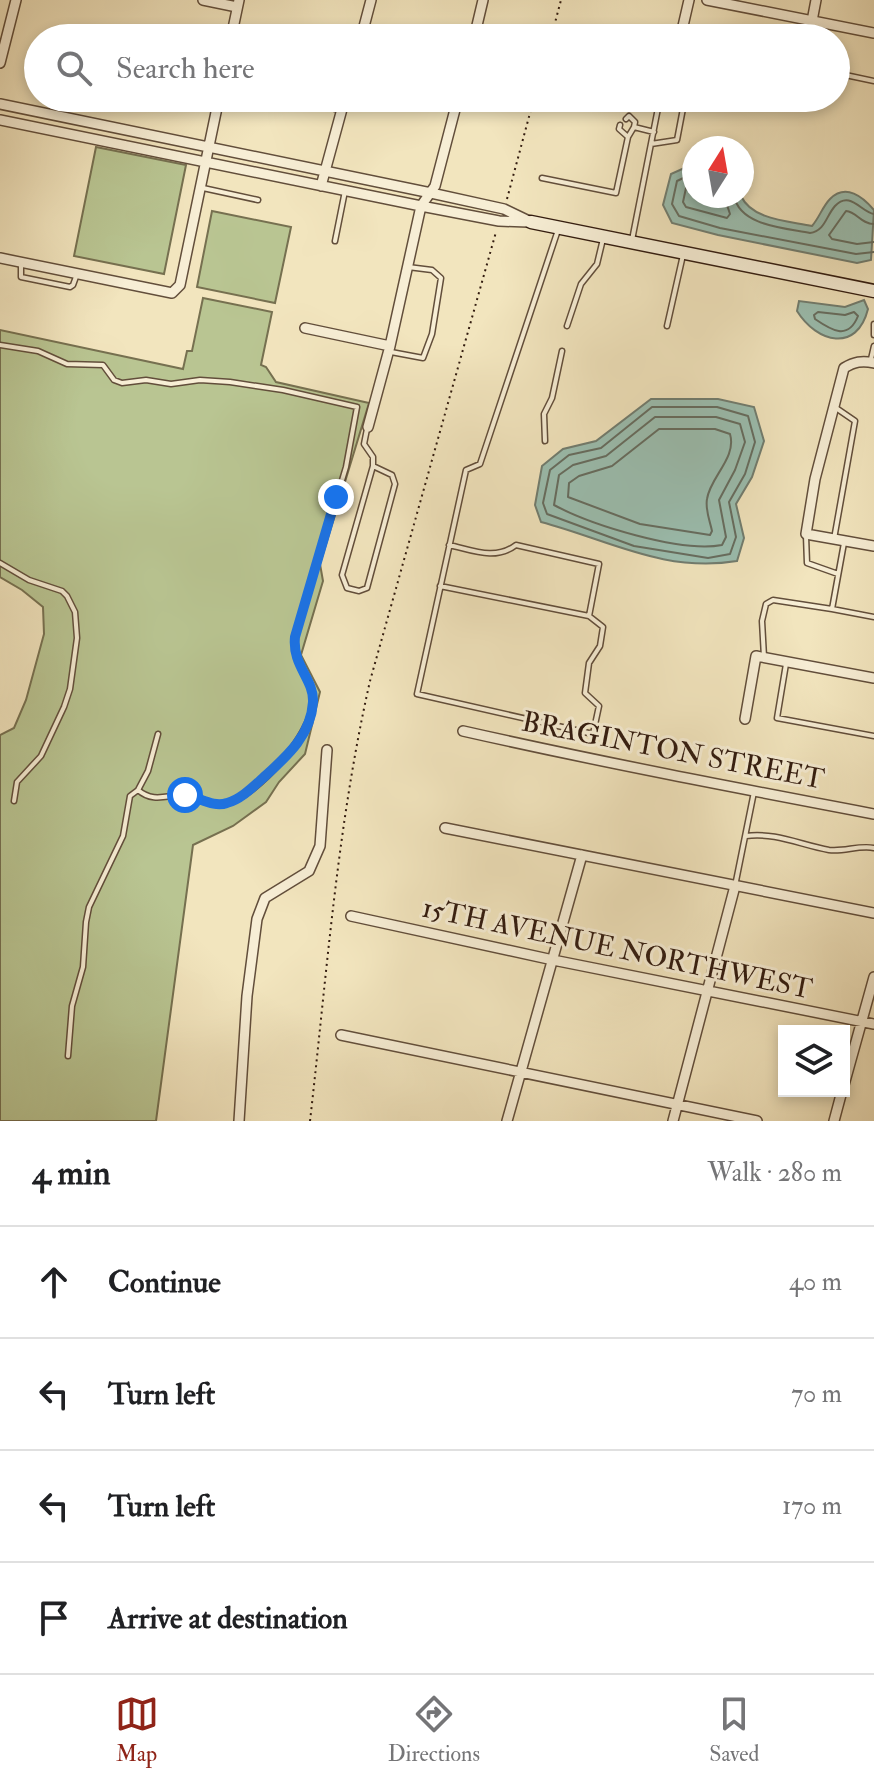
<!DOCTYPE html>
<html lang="en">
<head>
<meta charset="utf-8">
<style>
	:root { --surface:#fff; --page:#f2f2f2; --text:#202124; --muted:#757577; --line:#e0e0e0; --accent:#8f2418 }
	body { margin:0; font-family:"IM FELL Double Pica",serif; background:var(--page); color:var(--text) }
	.controls { position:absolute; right:24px; bottom:24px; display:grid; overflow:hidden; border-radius:0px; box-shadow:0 4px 12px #0003 }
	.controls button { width:72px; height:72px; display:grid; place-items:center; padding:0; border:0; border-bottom:2px solid var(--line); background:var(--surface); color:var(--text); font:40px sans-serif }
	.compass { position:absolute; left:682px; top:136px; width:72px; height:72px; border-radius:50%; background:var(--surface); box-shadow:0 4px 12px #0003; rotate:11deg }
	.stop { position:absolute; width:24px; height:24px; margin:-18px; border:6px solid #1a73e8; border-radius:50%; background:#fff }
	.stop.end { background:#1a73e8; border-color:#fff; box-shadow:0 2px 8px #0008 }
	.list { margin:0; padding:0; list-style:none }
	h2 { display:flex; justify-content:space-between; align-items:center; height:104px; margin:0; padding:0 32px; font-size:34px }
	h2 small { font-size:26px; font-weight:400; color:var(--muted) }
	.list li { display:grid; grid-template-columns:52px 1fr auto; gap:24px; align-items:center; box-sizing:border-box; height:112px; padding:0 32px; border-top:2px solid var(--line) }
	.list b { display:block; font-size:30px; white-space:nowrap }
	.list em { font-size:26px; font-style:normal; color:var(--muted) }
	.icon { flex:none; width:44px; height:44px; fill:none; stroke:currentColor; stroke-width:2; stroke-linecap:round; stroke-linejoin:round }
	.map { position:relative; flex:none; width:874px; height:1121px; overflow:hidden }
	.search { position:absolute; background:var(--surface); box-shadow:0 4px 12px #0003; left:24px; right:24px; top:24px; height:88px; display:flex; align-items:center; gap:20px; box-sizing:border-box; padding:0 28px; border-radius:44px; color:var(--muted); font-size:30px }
	.sheet { height:552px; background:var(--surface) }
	nav { display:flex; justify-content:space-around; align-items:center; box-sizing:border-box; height:112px; border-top:2px solid var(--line); background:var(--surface); font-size:22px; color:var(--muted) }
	nav a { display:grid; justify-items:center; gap:4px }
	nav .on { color:var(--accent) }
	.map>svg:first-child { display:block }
	.green { fill:#b9c592; stroke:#767050; stroke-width:2 }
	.water { fill:#9bbfb1; stroke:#717d70; stroke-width:2 }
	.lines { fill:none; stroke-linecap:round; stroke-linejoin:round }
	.shore { stroke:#666d60; stroke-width:2 }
	.lane-casing { stroke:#624e3b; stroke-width:7 }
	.street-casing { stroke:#624e3b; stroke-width:12 }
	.secondary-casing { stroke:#321b0f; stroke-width:15 }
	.path { stroke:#321b0f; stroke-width:2; stroke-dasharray:2 4; stroke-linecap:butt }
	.lane { stroke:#f7eed5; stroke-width:4 }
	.street { stroke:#f7eed5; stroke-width:9 }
	.secondary { stroke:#f7eed5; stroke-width:12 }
	.route { stroke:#1a73e8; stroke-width:10 }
	.labels { text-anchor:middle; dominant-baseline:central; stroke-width:6; stroke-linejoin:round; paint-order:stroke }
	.street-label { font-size:28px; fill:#321b0f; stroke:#f7eed5 }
</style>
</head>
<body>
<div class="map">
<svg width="874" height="1121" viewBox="0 0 874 1121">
	<rect width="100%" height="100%" fill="#f2e5be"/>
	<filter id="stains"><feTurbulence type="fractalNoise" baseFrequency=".0025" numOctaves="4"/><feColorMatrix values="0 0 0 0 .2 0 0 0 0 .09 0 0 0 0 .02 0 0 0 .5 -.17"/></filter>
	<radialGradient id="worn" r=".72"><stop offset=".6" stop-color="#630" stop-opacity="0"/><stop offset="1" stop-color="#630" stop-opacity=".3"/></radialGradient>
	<path class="green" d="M96,147l90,18 -22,109 -90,-18z
		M212,211l79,16 -16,76 -78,-16z
		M203,298l69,14 -11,53 5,2 10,15 93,21 -49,161 3,17 -22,74 19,37 -15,62 -26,28 -13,20 -33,24 -40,19 -37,276h-156v-386l14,-7 12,-28 18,-66 -1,-27 -21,-17 -22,-13v-247l183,39 4,-18h5z"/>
	<path class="water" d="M691,165h3v31h47c11,24 48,25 71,30 7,-8 11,-20 18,-27 16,-16 33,-2 44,11l-3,50 -14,3 -139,-28 -46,-12 -9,-18 8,-31z
		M864,300l4,9c-11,44 -51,34 -71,2l2,-10 46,6z
		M651,399h67l36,8 10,34 -12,36 -16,27 8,34 -7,23c-73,12 -128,-21 -196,-39l-6,-17 7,-39 21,-17 33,-8z"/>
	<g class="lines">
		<path class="shore" d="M694,173l-17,8 -5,23 7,12 41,12 136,26 18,-2
			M694,183l-8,5 -3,14 3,5 41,11 3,-4 -6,-18
			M734,196c6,30 51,32 76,37 15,-2 16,-17 25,-27 15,-16 26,6 39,8
			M874,224c-13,0 -17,-12 -28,-13l-17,24 3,4 25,5 17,-2
			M818,312l27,3 9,-3 4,4c-10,25 -27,14 -43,3l-1,-4z
			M652,407h65l31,9 7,26 -10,32 -16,28 7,35 -6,17 -22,4 -74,-12 -87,-32 -4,-11 7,-33 19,-15 32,-7z
			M655,417h61l24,7 5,18 -10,28 -16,30 7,37 -4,8c-41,8 -131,-20 -168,-40l5,-30 14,-10 33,-9z
			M659,429h56l15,5c7,24 -20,43 -23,65 -2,11 3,22 5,32l-2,4 -70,-11 -72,-27 1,-14 10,-7 33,-10z"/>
		<defs>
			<path id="lane" d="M584,38l8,-7 34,7
				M836,73l38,8
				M253,98c29,5 57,4 86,12
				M626,119l3,-3 6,6 -1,5
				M620,125l-1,4 9,8
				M651,144l26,-4 8,-42
				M542,178l74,15 12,-56 6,-10 20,5
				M203,188l55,12
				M632,240l28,-142
				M335,241l10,-50
				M21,264v13l49,10 3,-2 4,-11
				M874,324v11
				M567,326l14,-42 16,-20 6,-25
				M667,326l16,-71
				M0,345l38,6 29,13 36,1 11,15 8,3 24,-3 25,4 29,-4 30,2 53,8 74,17 -11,60 -51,170c-3,30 18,40 18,63 0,34 -56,96 -87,104 -15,3 -27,-10 -42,-9 -17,0 -31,8 -46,-5l-8,6 -7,40 -34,71 -3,15 -3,45 -11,39 -4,50
				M391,352l32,6 9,-24 9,-56 -9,-8 -24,-3
				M871,359l3,-13
				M367,429l-3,15 9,13v9l-31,109 5,13 12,3 8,-3 28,-104 -3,-9 -19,-9
				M545,441l-1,-27 8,-16 10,-47
				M806,536l1,27 31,11
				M834,539l21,-118 -19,-13
				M844,543l-12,66 42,8
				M449,545c23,5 46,16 67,0l83,19 -10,52 14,11 -3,19 -11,17 -4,30 14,13 -6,28 -176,-40 49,-224 14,-6 78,-234
				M0,563l29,17 33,11 5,5 8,16 2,26 -7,51 -6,18 -23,49 -24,26 -3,19
				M440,586l149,30
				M764,657l-2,-36 4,-17 7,-4 59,9
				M786,664l-9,54 97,18
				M138,790l10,-19 10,-37
				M746,836c29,-4 55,9 83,14 15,2 30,-5 45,-2
				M735,886l19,-94"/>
			<path id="street" d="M203,0l34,7
				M707,0l167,33
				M812,21l4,-21
				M683,26l6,-26
				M231,38l8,-38
				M361,38l10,-38
				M474,38l9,-38
				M0,63l16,-63
				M0,104l431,89 73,16 27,13
				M0,120l421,86 78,15 29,1
				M321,186l24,-88
				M0,258l172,35 8,-8 39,-187
				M305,328l85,18
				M874,363c-12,-3 -20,-1 -30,5l-29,111 -9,55 68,12
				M368,427l22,-81 31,-140 14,-20 23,-88
				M745,719l11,-63 118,22
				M463,731c137,31 274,57 411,83
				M445,828l429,85
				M351,916l202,44 321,64
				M341,1035l416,86
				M844,1085l30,-108
				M239,1121l8,-125 10,-77 8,-21 44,-27 11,-25 7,-96
				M507,1121l75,-266
				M673,1121l62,-235
				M834,1121l8,-30"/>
			<path id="secondary" d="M531,222l343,69"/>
		</defs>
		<use href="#lane" class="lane-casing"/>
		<use href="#street" class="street-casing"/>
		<use href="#secondary" class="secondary-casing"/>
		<path class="path" d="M551,38l10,-38
			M507,199l27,-101
			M310,1121c17,-148 27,-295 60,-440l126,-449"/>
		<use href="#lane" class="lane"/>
		<use href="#street" class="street"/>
		<use href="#secondary" class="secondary"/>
	</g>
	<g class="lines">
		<path class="route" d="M185,795c14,2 28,13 42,8 13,-3 26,-16 36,-25 23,-21 48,-42 50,-76 1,-23 -21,-36 -18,-65l41,-140"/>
	</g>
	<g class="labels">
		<g class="street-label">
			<text transform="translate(673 751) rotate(11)">BRAGINTON STREET</text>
			<text transform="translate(617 949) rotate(12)">15TH AVENUE NORTHWEST</text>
		</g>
	</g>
	<rect width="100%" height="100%" filter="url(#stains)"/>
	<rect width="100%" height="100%" fill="url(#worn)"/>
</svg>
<div class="controls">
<button><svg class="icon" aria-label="layers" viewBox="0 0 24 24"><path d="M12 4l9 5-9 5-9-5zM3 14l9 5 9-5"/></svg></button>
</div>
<svg class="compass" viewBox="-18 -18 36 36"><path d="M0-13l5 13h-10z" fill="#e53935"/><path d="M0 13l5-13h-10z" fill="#757577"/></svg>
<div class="stop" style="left:185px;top:795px"></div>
<div class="stop end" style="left:336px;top:497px"></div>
<div class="search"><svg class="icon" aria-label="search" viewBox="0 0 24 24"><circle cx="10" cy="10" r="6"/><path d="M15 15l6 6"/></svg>Search here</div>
</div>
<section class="sheet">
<h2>4 min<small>Walk · 280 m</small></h2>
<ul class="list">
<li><svg class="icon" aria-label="ahead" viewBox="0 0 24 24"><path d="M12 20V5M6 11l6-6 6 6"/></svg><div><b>Continue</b></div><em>40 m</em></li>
<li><svg class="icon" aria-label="left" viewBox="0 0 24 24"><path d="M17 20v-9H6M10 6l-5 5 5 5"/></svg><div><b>Turn left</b></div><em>70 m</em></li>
<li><svg class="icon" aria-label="left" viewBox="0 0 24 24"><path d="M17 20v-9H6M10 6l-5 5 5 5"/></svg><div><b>Turn left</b></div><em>170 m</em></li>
<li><svg class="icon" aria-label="arrive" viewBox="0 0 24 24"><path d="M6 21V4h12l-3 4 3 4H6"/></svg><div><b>Arrive at destination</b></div></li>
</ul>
</section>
<nav>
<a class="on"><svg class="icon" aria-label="map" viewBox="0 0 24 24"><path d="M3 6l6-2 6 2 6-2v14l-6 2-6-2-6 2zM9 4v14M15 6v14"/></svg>Map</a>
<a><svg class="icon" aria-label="directions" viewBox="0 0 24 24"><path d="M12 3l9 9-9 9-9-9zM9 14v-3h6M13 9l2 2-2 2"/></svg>Directions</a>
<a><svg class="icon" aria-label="saved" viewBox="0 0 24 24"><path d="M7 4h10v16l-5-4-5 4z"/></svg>Saved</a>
</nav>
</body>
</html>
